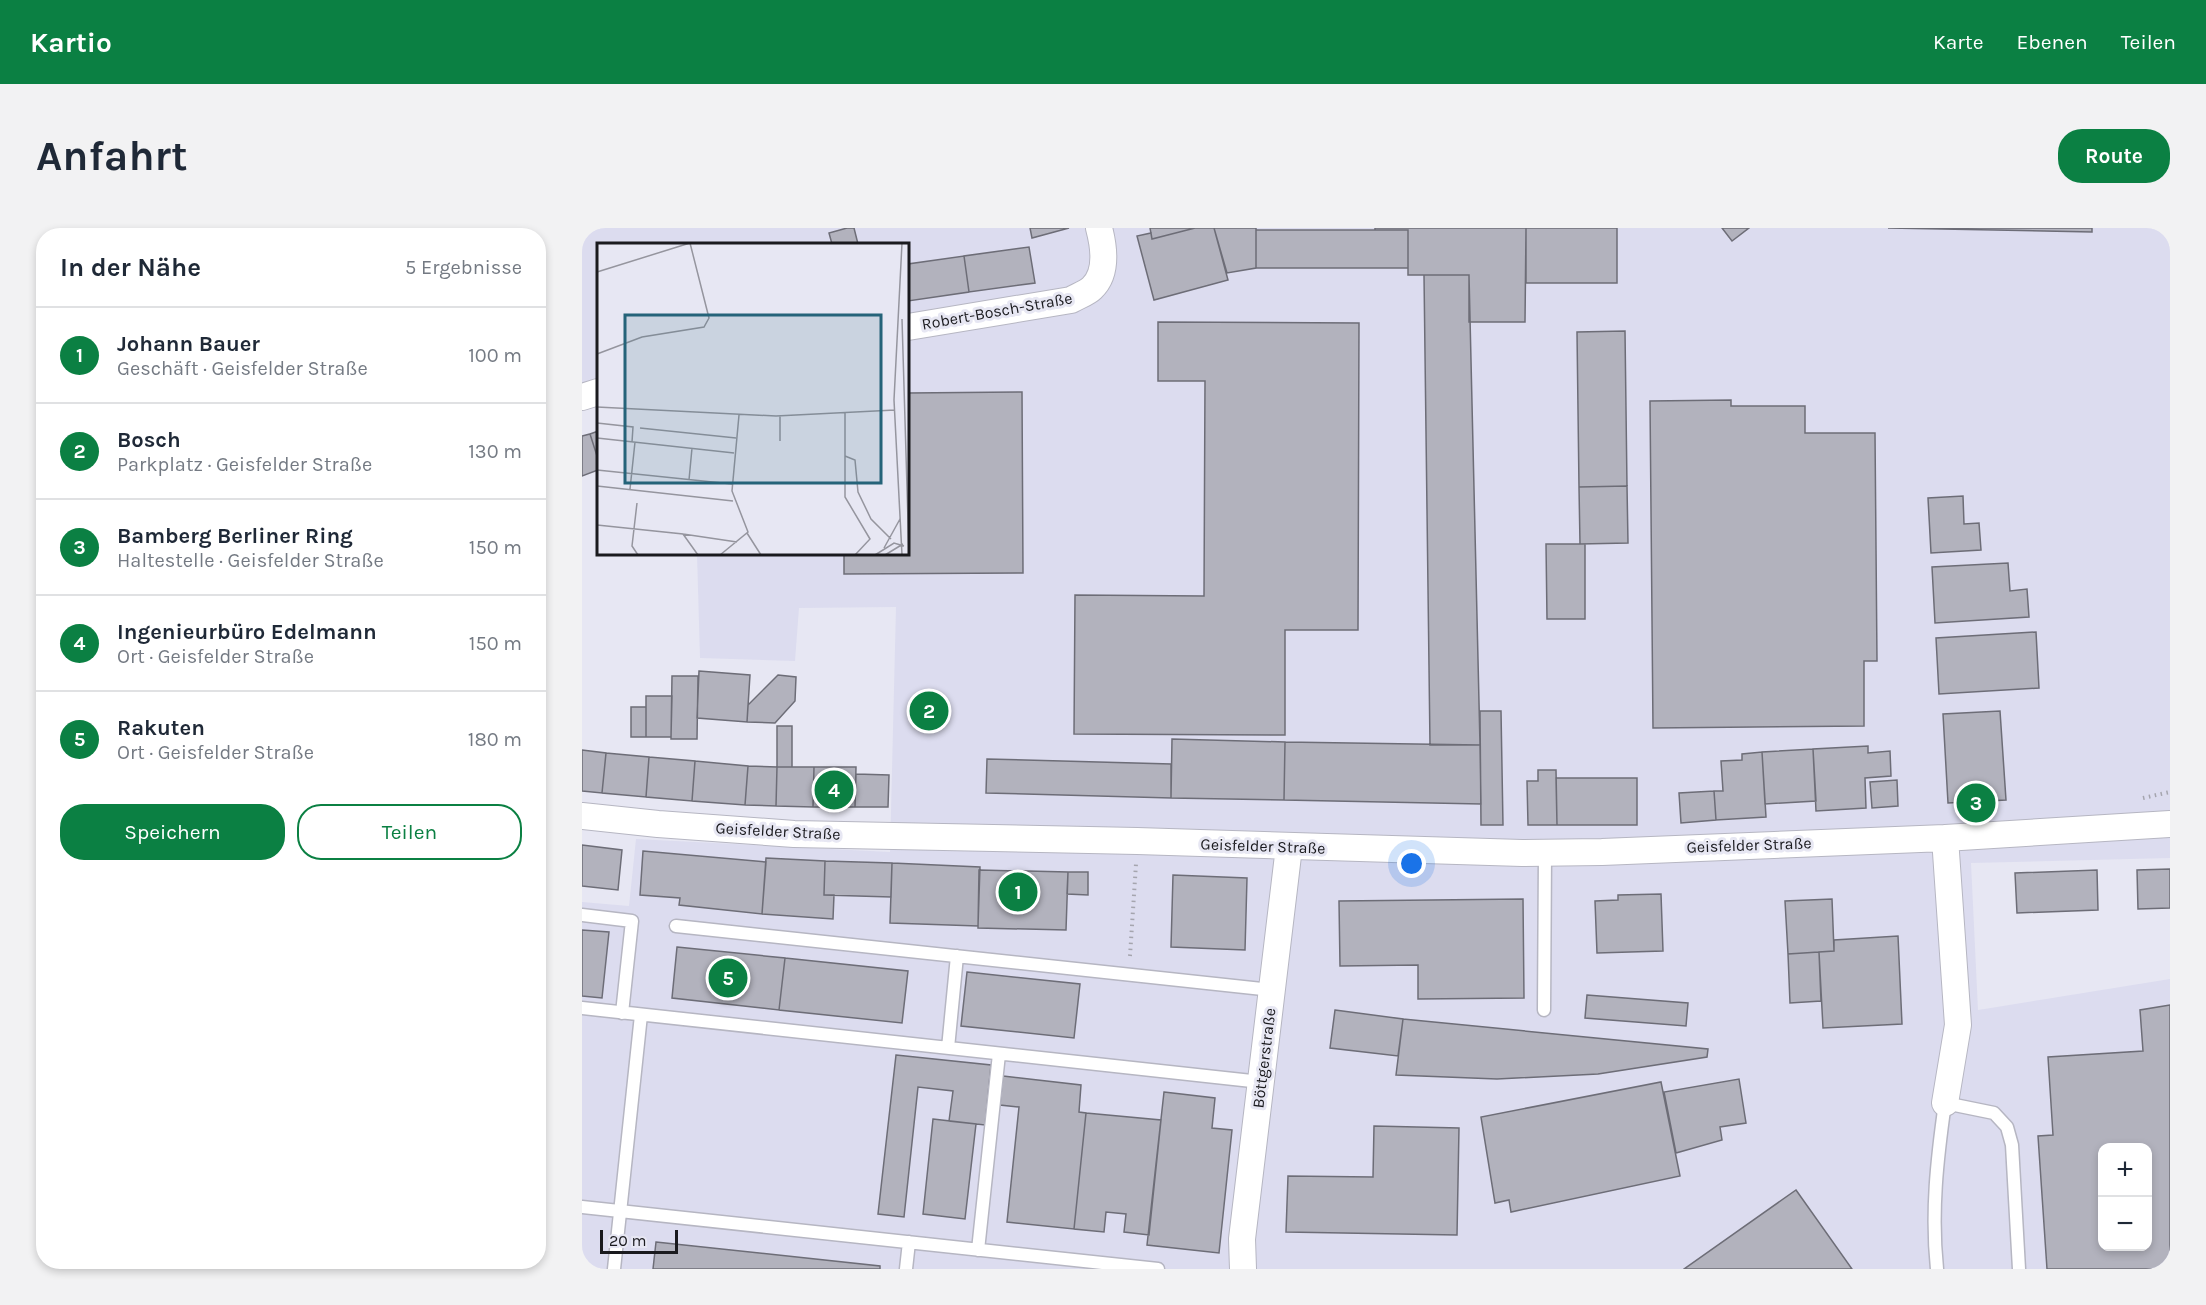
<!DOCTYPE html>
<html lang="de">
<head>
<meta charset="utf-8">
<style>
	:root { --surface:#fff; --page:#f2f2f3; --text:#1f2937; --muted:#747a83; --line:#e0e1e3; --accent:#0b8043 }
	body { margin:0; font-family:Karla,sans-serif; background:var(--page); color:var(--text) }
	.controls { position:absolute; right:18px; bottom:18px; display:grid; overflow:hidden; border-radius:12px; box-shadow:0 3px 9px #0003 }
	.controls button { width:54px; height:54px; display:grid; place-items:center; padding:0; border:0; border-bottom:2px solid var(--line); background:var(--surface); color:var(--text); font:30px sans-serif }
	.scale { position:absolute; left:18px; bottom:15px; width:78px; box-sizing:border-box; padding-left:6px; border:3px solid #1a1a1e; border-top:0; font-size:16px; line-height:21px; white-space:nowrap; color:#1a1a1e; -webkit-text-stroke:4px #e7e7f3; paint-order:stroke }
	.you { position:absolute; left:830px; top:636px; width:21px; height:21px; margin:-15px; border:4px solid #fff; border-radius:50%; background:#1a73e8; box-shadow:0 0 0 9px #1a73e833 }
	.badge { display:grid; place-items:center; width:39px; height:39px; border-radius:50%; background:var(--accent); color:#fff; font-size:20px; font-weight:700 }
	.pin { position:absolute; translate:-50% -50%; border:3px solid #fff; box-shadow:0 2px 6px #0006 }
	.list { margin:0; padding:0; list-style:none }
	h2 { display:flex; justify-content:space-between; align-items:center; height:78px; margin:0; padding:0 24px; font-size:26px }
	h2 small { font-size:20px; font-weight:400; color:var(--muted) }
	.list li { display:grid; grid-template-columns:39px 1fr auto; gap:18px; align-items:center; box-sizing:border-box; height:96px; padding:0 24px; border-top:2px solid var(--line) }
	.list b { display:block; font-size:22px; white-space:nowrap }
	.list p { margin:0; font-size:20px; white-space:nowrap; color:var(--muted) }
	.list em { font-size:20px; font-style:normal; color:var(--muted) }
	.actions { display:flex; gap:12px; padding:18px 24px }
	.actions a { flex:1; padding:14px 0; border:2px solid var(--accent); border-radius:24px; text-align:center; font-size:21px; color:var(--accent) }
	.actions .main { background:var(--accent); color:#fff }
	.map { position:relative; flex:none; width:1588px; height:1041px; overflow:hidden; border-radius:24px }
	header { display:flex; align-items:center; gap:36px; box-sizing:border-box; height:84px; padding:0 30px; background:var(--accent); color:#fff }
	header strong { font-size:28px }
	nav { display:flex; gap:33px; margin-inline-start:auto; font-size:21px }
	.intro { display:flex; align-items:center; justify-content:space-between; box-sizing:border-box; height:144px; padding:0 36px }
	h1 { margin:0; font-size:42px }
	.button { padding:15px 27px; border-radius:24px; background:var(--accent); color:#fff; font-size:21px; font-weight:700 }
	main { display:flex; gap:36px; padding:0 36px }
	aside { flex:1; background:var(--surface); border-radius:24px; box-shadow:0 3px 9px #0003 }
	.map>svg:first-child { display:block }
	.built { fill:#dcdcef; fill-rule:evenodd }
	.building { fill:#b2b2bd; stroke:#6d6d77; stroke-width:1.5; fill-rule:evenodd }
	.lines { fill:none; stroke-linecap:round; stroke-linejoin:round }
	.service-casing { stroke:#b6b6c2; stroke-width:15 }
	.minor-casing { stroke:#b6b6c2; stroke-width:28 }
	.path { stroke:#a5a5ae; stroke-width:4; stroke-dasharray:1.5 4.5; stroke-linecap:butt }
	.service { stroke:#fff; stroke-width:12 }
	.minor { stroke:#fff; stroke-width:26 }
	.labels { text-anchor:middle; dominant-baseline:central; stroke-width:6; stroke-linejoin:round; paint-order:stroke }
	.street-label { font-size:16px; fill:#1a1a1e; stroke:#e7e7f3 }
	.inset-road { fill:none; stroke:#95959e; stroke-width:1.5 }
	.view { fill:#256379; fill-opacity:0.15; stroke:#256379; stroke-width:3 }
	.inset-edge { fill:none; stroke:#1a1a1e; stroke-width:3 }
</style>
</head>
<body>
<header>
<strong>Kartio</strong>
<nav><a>Karte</a><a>Ebenen</a><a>Teilen</a></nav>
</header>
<div class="intro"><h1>Anfahrt</h1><a class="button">Route</a></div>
<main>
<aside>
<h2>In der Nähe<small>5 Ergebnisse</small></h2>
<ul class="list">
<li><span class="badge">1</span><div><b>Johann Bauer</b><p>Geschäft · Geisfelder Straße</p></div><em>100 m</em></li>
<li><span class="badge">2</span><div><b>Bosch</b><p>Parkplatz · Geisfelder Straße</p></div><em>130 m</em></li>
<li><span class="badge">3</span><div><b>Bamberg Berliner Ring</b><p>Haltestelle · Geisfelder Straße</p></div><em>150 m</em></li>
<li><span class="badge">4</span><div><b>Ingenieurbüro Edelmann</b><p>Ort · Geisfelder Straße</p></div><em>150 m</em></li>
<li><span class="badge">5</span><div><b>Rakuten</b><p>Ort · Geisfelder Straße</p></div><em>180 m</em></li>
</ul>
<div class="actions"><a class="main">Speichern</a><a>Teilen</a></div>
</aside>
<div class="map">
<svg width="1588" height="1041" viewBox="0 0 1588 1041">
	<rect width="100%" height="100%" fill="#e7e7f3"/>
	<path class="built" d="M0,0h1588v630l-199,5 7,147 192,-31v290h-1588v-367l47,4 7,-67 254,13 6,-245 -97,1 -4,53 -95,-3 -3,-104h211v-310h-310v158l-16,7zM1520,920h46v98h-46z"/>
	<path class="building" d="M265,0h7l4,16h-26l-3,-11z
		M448,0h39l-37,10z
		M568,0h45l-43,11z
		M613,0h19l14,52 -74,20 -17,-64 14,-3 1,6z
		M632,0h42v40l-29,5z
		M793,0h151l-1,94h-56v-47h-61v-45h-33z
		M944,0h91v55h-91z
		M1140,0h27l-17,13z
		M1306,0h204v4z
		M674,2h152v38h-152z
		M447,19l6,36 -66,9 -5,-36z
		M382,28l5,36 -61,9v-37z
		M842,47h45l11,470h-50z
		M576,94l201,1 -1,307h-73v105l-211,-1 1,-139 129,1 1,-215h-47z
		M1043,103l2,155 -48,1 -2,-155z
		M440,164l1,181 -179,1v-20h64v-161z
		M1149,172v6h74v27h70l2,228h-13v65l-211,2 -3,-327z
		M16,203v28l-8,-25z
		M8,206l8,25v11l-16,6v-40z
		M1045,258l1,57 -48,1 -1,-57z
		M1381,268l1,28 15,-1 2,27 -50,3 -3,-55z
		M964,316h39v75h-38z
		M1426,335l2,28 17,-2 2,28 -94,6 -3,-56z
		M1454,404l3,56 -100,6 -3,-56z
		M117,443l51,4 -3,47 -50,-4z
		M196,447l18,2 -1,24 -20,22 -28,-1 1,-17z
		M90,448h26l-1,63h-26z
		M64,468h26l-1,41h-25z
		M49,479h15v30h-15z
		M898,483h21l2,114h-22z
		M1418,483l6,89 -58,3 -5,-89z
		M195,498h15v41h-15z
		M590,511l113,3 -1,58 -113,-2z
		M703,514l195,3 1,59 -197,-4z
		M1286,518v7l22,-2 1,25 -26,2 1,30 -50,3 -3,-62z
		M1231,521l3,52 -51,3 -3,-52z
		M0,522l24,3 -4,40 -20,-2z
		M1180,524l4,65 -50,3 -2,-29h9l-2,-30 21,-1v-6z
		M24,525l43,4 -3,40 -44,-4z
		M67,529l46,4 -3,40 -46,-4z
		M405,531l184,5v34l-185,-5z
		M113,533l53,5 -3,39 -53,-4z
		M166,538l29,1 -1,39 -31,-1z
		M195,539h37l-1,40 -37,-1z
		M232,539h42l-1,40h-42z
		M956,542h18l1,55h-29l-1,-44h11z
		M274,546l33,1 -1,32h-33z
		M974,550h81v47h-80z
		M1315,552l1,26 -26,2 -2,-26z
		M1132,563l2,29 -35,3 -2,-30z
		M0,617l40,5 -4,40 -36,-4z
		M61,623l123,11 -4,52 -83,-9 1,-7 -40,-3z
		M184,630l59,3 -1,34h10l-1,24 -71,-5z
		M243,633l67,2 -1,34 -67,-2z
		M310,635l88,4 -2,59 -88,-3z
		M1588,641v39l-32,1 -1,-39z
		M397,642l89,2 -2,58 -88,-2z
		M1515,642l1,40 -81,3 -2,-40z
		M486,644h20v23l-21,-1z
		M591,647l74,3 -2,72 -74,-3z
		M1079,666l2,57 -66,2 -2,-52 23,-1v-5z
		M941,671l1,99 -106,1v-34l-78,1 -1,-65z
		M1250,671l2,52 -46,3 -3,-53z
		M0,702l27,2 -7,66 -20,-2z
		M1316,708l4,88 -79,4 -4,-76 15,-1v-11z
		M95,719l108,11 -6,52 -107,-12z
		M1237,724l2,49 -31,2 -2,-49z
		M203,730l123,13 -6,52 -123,-13z
		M385,744l113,12 -6,54 -113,-12z
		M1005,767l101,8 -2,23 -101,-8z
		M1588,777v264h-123l-9,-133 15,-1 -5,-78 95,-6 -3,-41zM1520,920h46v98h-46z
		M753,782l68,9 -5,37 -68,-8z
		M821,791l305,30 -1,8 -109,17 -101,5 -101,-4z
		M314,827l95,10 -6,60 -36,-4 4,-30 -35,-4 -14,130 -26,-3z
		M421,848l78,9 -2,27 7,1 -12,116 -67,-7 12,-115 -19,-2z
		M1157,851l7,44 -26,4 2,13 -46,13 -12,-61z
		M1079,854l19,94 -169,36 -2,-12 -14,3 -14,-86z
		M582,864l51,6 -3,30 20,2 -13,123 -72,-8z
		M504,885l75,7 -12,115 -25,-3 2,-18 -20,-2 -2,20 -30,-3z
		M351,891l43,5 -11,95 -42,-5z
		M792,898l85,2 -2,107 -171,-3 2,-56 85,1z
		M1214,962l56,79h-168z
		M74,1014l224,24v3h-227z"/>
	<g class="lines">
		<defs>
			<path id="service" d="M0,687l50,6 -10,92
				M94,698l596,64
				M0,780l679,74
				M962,782l1,-157
				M366,820l9,-92
				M0,979l576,62
				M396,1022l21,-196
				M32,1041l27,-254
				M324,1041l3,-27
				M1355,1041c-6,-56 0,-110 8,-166l49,10 13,14 5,18 7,124"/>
			<path id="minor" d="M326,99l163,-27c7,-4 16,-7 21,-12 16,-15 12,-41 7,-60
				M0,169l16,-5
				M0,588l76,8 136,10 343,7 385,12 80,-1 343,-14 225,-14
				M1363,875l13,-78 -13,-187
				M661,1041l-1,-30 47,-392"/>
		</defs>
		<use href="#service" class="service-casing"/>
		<use href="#minor" class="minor-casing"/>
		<path class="path" d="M1561,570l27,-6
			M548,728l6,-92"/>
		<use href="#service" class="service"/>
		<use href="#minor" class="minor"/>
	</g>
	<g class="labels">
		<g class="street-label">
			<text transform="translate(415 83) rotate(-10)">Robert-Bosch-Straße</text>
			<text transform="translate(196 603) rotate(3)">Geisfelder Straße</text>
			<text transform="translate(1167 617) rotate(-2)">Geisfelder Straße</text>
			<text transform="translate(681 618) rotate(2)">Geisfelder Straße</text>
			<text transform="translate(682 830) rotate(-83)">Böttgerstraße</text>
		</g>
	</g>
	<g transform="translate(15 15)">
		<rect width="312" height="312" fill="#e7e7f3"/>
		<path class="inset-road" d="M305,0l-8,157 8,155M0,29l93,-29 19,75 -5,9 -62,10 -45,17M305,76l7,236M0,164l179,9 119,-6M248,170v84l25,42 -15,16M0,180l36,4 -1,15M43,185l96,10M0,195l137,15M183,198v-25M248,213l10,4 3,32 13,27 20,20M0,227l135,14M92,237l3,-32M0,243l136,15M33,246l5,-47M40,260l-5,43 6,9M0,282l86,9 15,21M150,290l14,22M86,291l54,8M287,305l16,-29M123,312l28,-23 -16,-41 7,-76M278,312l19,-12 10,3M288,312l18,-11"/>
		<path class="view" d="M28,72h256v168h-256z"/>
		<rect width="312" height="312" class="inset-edge"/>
	</g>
</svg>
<div class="controls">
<button>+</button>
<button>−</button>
</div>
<div class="scale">20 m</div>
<div class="you"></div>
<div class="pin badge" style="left:436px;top:664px">1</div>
<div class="pin badge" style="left:347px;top:483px">2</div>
<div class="pin badge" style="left:1394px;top:575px">3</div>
<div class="pin badge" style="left:252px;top:562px">4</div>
<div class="pin badge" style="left:146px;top:750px">5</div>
</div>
</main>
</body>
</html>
